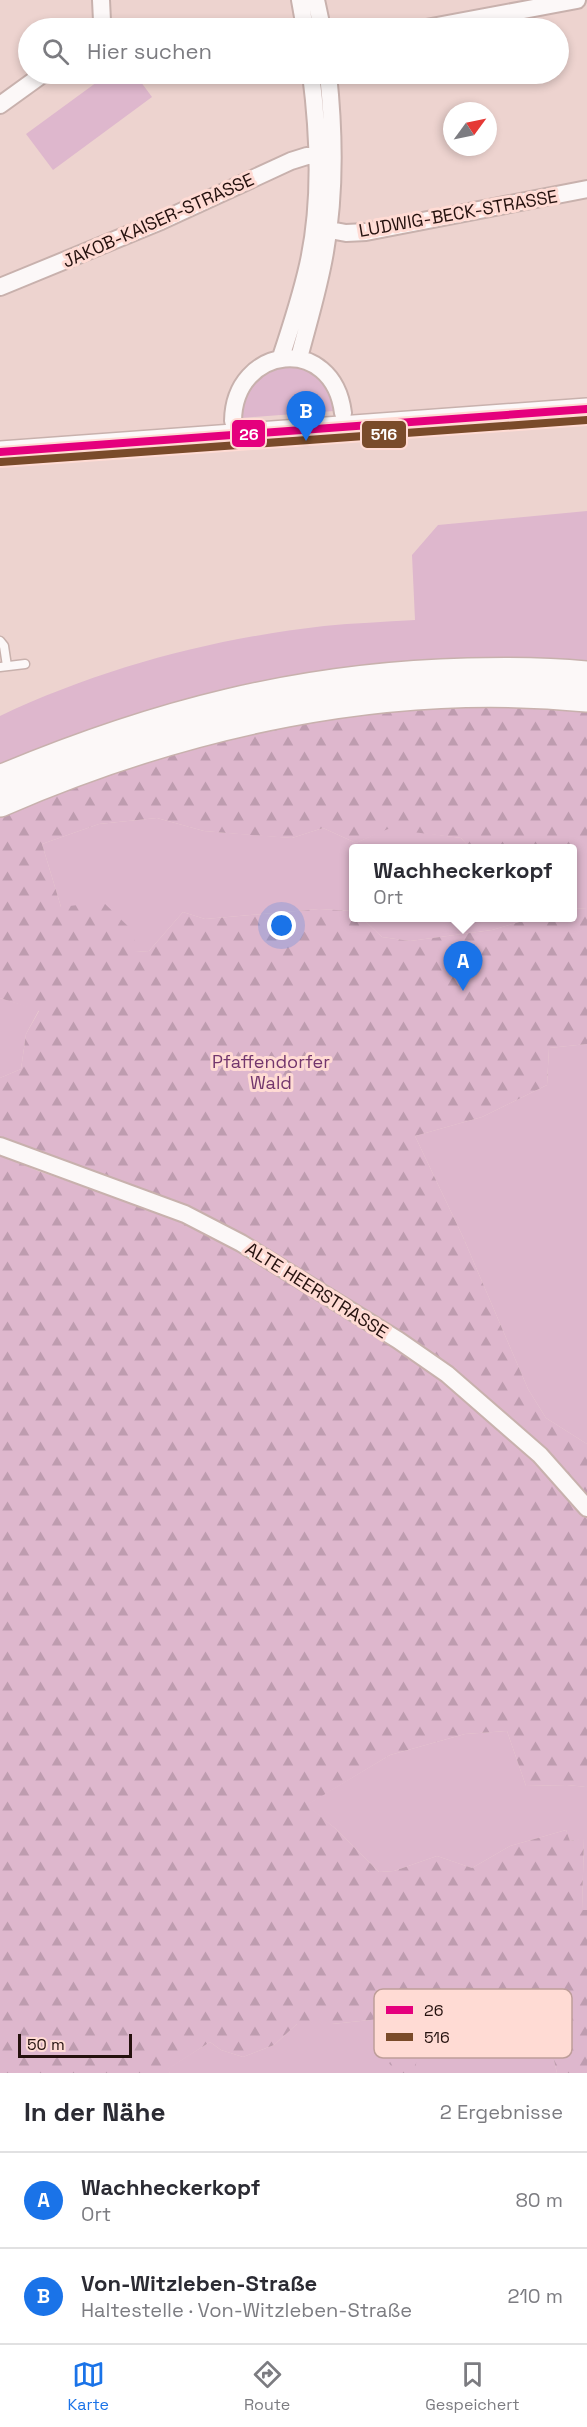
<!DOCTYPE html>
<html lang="de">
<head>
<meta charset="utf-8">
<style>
	:root { --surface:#fff; --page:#f7f7f7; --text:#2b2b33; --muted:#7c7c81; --line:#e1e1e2; --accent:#1a73e8 }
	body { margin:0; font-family:"Space Grotesk",sans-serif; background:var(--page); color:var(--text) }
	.compass { position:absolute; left:443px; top:102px; width:54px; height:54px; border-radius:50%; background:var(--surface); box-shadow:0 3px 9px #0003; rotate:57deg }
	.scale { position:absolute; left:18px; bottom:15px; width:114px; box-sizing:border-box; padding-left:6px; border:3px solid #25110e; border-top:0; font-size:16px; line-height:21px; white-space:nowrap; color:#25110e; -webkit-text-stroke:4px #ffdbd4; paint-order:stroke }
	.you { position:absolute; left:282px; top:926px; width:21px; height:21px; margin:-15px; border:4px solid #fff; border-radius:50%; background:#1a73e8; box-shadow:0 0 0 9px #1a73e833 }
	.badge { display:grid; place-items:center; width:39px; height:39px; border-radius:50%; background:var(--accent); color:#fff; font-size:20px; font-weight:700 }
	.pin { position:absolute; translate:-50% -50px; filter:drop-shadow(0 2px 3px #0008) }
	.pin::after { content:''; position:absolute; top:32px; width:21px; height:18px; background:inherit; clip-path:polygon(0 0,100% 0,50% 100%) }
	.popup { position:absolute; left:349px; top:844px; width:228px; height:78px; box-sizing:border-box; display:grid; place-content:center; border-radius:6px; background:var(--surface); filter:drop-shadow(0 2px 4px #0005); font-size:20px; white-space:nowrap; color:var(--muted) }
	.popup b { font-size:22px; color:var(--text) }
	.popup::after { content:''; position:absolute; left:50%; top:100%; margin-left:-12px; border:12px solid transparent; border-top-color:var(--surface) }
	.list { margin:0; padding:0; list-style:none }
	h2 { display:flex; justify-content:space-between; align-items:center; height:78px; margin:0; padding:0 24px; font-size:26px }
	h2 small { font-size:20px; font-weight:400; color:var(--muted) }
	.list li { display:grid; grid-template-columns:39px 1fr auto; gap:18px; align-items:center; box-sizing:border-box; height:96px; padding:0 24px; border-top:2px solid var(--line) }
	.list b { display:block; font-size:22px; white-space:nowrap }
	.list p { margin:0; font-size:20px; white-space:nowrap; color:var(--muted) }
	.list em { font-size:20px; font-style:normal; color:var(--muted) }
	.icon { flex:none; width:33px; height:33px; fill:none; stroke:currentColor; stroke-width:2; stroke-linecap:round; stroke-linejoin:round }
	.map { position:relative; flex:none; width:587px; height:2073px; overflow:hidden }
	.search { position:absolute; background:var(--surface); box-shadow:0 3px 9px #0003; left:18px; right:18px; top:18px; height:66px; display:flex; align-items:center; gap:15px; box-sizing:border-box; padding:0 21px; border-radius:33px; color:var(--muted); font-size:22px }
	.sheet { height:270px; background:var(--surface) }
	nav { display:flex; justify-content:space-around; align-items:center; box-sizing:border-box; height:84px; border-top:2px solid var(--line); background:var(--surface); font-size:16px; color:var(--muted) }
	nav a { display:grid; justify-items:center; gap:3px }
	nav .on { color:var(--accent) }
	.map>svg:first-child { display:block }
	.green { fill:#deb7cd }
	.forest { fill:url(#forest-firs) }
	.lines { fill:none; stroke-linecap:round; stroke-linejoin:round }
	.service-casing { stroke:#c8b1ad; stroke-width:11 }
	.minor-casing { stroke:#c8b1ad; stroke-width:20 }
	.tertiary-casing { stroke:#c8b1ad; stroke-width:24 }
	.trunk-casing { stroke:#c8b1ad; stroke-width:30 }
	.service { stroke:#fcf8f8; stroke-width:8 }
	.minor { stroke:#fcf8f8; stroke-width:16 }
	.tertiary { stroke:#fcf8f8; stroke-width:21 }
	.trunk { stroke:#fcf8f8; stroke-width:27 }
	.bus-1-casing { stroke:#ffdbd4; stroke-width:12 }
	.bus-2-casing { stroke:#ffdbd4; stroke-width:12 }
	.bus-1 { stroke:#e5007d; stroke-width:8 }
	.bus-2 { stroke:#7a4b2a; stroke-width:8 }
	.labels { text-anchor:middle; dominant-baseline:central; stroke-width:6; stroke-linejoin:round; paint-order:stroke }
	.street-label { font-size:18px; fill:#25110e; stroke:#ffdbd4 }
	.park-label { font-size:18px; fill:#73366d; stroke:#ffdbd4 }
	.key { fill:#ffdbd4; stroke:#be9e99; stroke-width:1.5 }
	.key-label { font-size:16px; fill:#25110e }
	.line-badge { stroke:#ffdbd4; stroke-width:2 }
	.badge-label { font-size:16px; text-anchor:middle; font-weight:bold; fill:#fff }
</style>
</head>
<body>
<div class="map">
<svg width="587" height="2073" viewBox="0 0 587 2073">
	<defs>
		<pattern id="forest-firs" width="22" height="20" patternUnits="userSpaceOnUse" patternTransform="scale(1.5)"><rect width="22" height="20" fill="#deb7cd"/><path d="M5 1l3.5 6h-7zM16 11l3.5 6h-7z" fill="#be9caf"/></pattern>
	</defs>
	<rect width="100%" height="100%" fill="#edd3cf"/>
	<path class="green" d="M108,74h27l17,23 -99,73 -27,-36z
		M282,365c35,0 43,15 52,46l-93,7c1,-31 15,-41 41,-53z
		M587,511v157l-587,102v-54c102,-48 211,-77 324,-90 30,-3 60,-4 91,-6l-3,-65 26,-30z
		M157,818l47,13 88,7 31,-10 33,15 32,-15 73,10 9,10h-116l-1,63 -34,-2 -114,10 -22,-7 -34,39 -13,1 -75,-45 -19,-63 57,-20z
		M570,846l17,1v61l-14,1 -1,-61h-16z
		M362,918h171l-41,12 -82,11 -28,-4z
		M0,998l39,12 -13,24 -5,35 -21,9z
		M587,1044v400l-41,-26 -18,-29 -65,-152 -48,-101 67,-19 65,-32 2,-37z
		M507,1731l19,55 41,-1 20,2v123h-5l2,-71 -14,2 -4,-11 -56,16 -38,22 -35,-12 -43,15 -15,1 -43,-43 -30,-24 84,-50 75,-21z
		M548,1991l-16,21 19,36 6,25h-387l-3,-4 43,-27 11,8 22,7 31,-12 23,-21h35l86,-9 50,-14 32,5 10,-10z"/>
	<path class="forest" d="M463,699l124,3v145l-82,1 -22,-3 -4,3h-9l-9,-10 -73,-9 -32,14 -33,-15 -31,10 -29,-2 -59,-5 -47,-13 -58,6 -57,20 19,63 42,-5 30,29 3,21 13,-1 34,-39 22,7 114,-10 34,2 1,7h8l20,19 28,4 82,-11 41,-12h39l1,-9 14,-1v136l-38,4 -2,37 -65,32 -67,19 48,101 65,152 18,29 41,26v52l-25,-29 -41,-39 -78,-66 -192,-122 -251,-100v-62l21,-9 5,-35 13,-23 -39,-13v-187l228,-77z
		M0,1155l38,16 146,49 57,28 205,133 92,79 49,57v270l-20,-2 -41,1 -19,-55 -42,3 -75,21 -83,50 29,24 43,43 15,-1 43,-15 35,12 38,-22 56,-16 4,11 14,-3 -2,72h5v163h-30l-6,-25 -19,-36 15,-21 -37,5 -10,10 -32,-5 -50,14 -86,9h-35l-23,21 -31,12 -22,-7 -11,-8 -42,27 2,4h-170z
		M410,2046l7,9 -2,18h-19l-7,-10z"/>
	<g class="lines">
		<defs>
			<path id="service" d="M0,641l4,5 3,20
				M0,667l25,-3"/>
			<path id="minor" d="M300,0l5,28
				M316,0l6,28
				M98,28l4,-7 -1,-21
				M426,28l151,-28
				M0,105l43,-31
				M319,228l27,5 20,-1 221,-43
				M0,287l161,-66 130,-60 16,-5 25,-1
				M281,357c10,-30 20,-61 27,-92 14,-62 11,-129 3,-191
				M299,358c9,-35 20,-70 26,-106 10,-57 9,-122 3,-178
				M233,421c1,-76 100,-88 110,-8
				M0,1146l185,68 56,29 157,97 49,34 93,81 47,53"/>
			<path id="tertiary" d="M0,452l587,-43"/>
			<path id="trunk" d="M0,779c155,-65 300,-103 468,-107 40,-1 80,-1 119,3
				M0,803c184,-80 386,-125 587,-105"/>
		</defs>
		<use href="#service" class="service-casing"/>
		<use href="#minor" class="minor-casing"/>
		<use href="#tertiary" class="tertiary-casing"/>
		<use href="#trunk" class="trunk-casing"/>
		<use href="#service" class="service"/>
		<use href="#minor" class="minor"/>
		<use href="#tertiary" class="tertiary"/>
		<use href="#trunk" class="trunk"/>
		<defs>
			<path id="bus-1" d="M0,452l587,-43"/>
			<path id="bus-2" d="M1,462l586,-42"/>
		</defs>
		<use href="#bus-1" class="bus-1-casing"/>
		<use href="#bus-2" class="bus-2-casing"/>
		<use href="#bus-1" class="bus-1"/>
		<use href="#bus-2" class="bus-2"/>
	</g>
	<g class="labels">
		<g class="street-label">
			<text transform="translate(458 213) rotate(-10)">LUDWIG-BECK-STRASSE</text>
			<text transform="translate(158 220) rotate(-24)">JAKOB-KAISER-STRASSE</text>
			<text transform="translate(317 1290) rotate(32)">ALTE HEERSTRASSE</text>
		</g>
		<g class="park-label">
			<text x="271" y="1061">Pfaffendorfer<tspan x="271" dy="21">Wald</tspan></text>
		</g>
	</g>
	<rect x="374" y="1989" width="198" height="69" rx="9" class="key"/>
	<rect x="386" y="2006" width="27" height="8" fill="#e5007d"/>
	<rect x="386" y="2033" width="27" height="8" fill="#7a4b2a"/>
	<g class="key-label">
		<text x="424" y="2016">26</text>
		<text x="424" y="2043">516</text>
	</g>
	<g class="line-badge">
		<rect x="231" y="419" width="35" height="29" rx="6" fill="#e5007d"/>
		<rect x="361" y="420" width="46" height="29" rx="6" fill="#7a4b2a"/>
	</g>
	<g class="badge-label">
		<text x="249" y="440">26</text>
		<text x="384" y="440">516</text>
	</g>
</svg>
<svg class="compass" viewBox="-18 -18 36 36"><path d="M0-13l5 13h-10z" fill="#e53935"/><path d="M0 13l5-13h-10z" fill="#7c7c81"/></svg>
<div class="scale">50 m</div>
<div class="you"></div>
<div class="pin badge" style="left:463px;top:991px">A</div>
<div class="popup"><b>Wachheckerkopf</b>Ort</div>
<div class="pin badge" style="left:306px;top:441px">B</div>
<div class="search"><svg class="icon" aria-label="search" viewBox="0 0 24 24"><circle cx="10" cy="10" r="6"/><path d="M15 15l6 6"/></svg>Hier suchen</div>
</div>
<section class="sheet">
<h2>In der Nähe<small>2 Ergebnisse</small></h2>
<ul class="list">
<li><span class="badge">A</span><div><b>Wachheckerkopf</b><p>Ort</p></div><em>80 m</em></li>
<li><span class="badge">B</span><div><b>Von-Witzleben-Straße</b><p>Haltestelle · Von-Witzleben-Straße</p></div><em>210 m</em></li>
</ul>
</section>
<nav>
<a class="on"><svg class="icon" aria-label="map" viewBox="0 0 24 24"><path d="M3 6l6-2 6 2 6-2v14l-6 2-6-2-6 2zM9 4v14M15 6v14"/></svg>Karte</a>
<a><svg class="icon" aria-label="directions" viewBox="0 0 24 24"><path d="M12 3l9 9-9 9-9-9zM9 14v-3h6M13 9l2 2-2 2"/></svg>Route</a>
<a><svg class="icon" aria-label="saved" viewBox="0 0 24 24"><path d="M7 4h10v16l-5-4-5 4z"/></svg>Gespeichert</a>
</nav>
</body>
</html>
